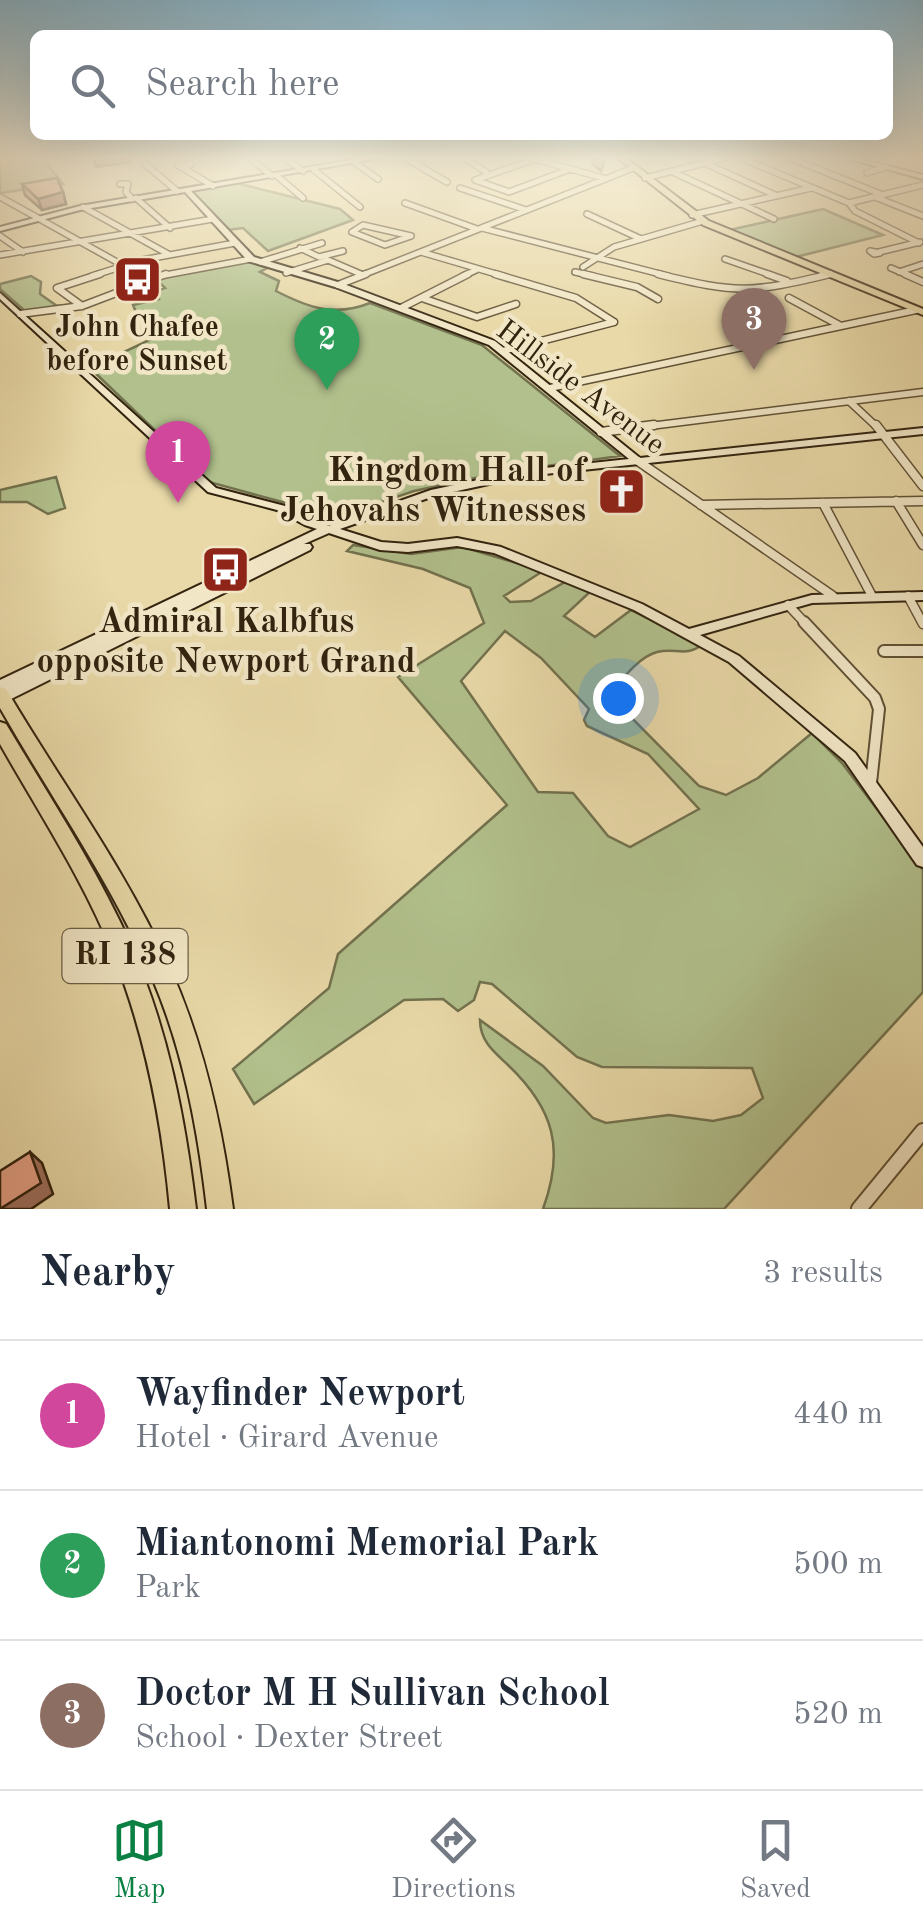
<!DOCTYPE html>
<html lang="en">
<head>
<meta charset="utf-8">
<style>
	:root { --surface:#fff; --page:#f6f6f7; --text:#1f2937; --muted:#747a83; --line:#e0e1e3; --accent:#0b8043 }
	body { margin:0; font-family:"Old Standard TT",serif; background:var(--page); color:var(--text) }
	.you { position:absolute; left:618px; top:698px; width:35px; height:35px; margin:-25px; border:8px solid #fff; border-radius:50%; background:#1a73e8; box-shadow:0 0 0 15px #1a73e833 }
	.badge { display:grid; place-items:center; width:65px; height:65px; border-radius:50%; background:var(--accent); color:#fff; font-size:32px; font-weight:700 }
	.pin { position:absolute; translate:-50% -82px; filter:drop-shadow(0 2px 5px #0008) }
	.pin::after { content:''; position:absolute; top:52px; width:35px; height:30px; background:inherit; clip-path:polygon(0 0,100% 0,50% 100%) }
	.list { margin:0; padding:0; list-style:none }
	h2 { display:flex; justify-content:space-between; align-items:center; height:130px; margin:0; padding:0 40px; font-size:42px }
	h2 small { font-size:32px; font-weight:400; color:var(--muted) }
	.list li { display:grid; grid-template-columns:65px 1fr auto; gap:30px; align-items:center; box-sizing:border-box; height:150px; padding:0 40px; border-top:2px solid var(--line) }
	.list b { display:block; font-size:38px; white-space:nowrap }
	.list p { margin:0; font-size:32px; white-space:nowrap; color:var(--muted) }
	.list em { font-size:32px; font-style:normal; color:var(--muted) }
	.icon { flex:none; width:55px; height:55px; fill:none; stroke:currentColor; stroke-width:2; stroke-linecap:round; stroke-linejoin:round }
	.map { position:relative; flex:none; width:923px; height:1209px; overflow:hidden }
	.search { position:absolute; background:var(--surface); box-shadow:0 10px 40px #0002; left:30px; right:30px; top:30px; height:110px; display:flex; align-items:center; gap:25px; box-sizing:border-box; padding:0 35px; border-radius:15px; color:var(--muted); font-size:38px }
	.sheet { height:580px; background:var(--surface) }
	nav { display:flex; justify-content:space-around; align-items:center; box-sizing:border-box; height:140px; border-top:2px solid var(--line); background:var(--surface); font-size:28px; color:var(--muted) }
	nav a { display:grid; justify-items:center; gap:5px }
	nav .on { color:var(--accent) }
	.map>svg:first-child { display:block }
	.green { fill:#b1c08c; stroke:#72724e; stroke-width:2.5; fill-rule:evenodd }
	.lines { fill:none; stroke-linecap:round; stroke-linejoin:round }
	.street-far4-casing { stroke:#605035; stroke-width:8 }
	.street-far3-casing { stroke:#605035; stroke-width:9 }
	.street-far2-casing { stroke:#605035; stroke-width:11 }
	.street-far1-casing { stroke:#605035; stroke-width:14 }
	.street-casing { stroke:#605035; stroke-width:18 }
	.secondary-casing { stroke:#32230f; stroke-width:4 }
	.primary-casing { stroke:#32230f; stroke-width:4 }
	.highway-casing { stroke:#32230f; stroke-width:4 }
	.street-far4 { stroke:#f1e6c6; stroke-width:5 }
	.street-far3 { stroke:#f1e6c6; stroke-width:6 }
	.street-far2 { stroke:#f1e6c6; stroke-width:8 }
	.street-far1 { stroke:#f1e6c6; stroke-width:10 }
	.street { stroke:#f1e6c6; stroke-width:14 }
	.secondary { fill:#f1e6c6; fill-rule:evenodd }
	.primary { fill:#e9d9a8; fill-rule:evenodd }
	.highway { fill:#e9d9a8; fill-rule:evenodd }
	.wall { fill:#c28a72; stroke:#32230f; stroke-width:2.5 }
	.shaded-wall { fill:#9e705d; stroke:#32230f; stroke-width:2.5 }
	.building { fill:#e2a085; stroke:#32230f; stroke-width:2.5 }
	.labels { text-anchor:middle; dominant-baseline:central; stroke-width:9; stroke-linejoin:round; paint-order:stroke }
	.far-poi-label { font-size:30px; font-weight:bold; fill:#32230f; stroke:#f1e6c6 }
	.far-street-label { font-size:30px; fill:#32230f; stroke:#f1e6c6 }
	.shield { fill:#f1e6c6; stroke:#6b5e46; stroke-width:2.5 }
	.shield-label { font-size:32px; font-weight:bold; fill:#32230f }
	.poi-label { font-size:35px; font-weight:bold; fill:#32230f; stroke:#f1e6c6; text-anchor:end }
</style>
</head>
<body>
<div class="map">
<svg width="923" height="1209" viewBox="0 0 923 1209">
	<rect width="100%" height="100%" fill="#e9d9a8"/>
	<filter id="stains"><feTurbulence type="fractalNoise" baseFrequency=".002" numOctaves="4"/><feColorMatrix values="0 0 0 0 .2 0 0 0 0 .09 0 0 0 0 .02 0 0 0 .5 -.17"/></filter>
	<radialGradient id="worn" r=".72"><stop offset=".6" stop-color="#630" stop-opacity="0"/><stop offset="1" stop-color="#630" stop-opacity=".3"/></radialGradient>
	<path class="green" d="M0,158h42l21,26 -63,9z
		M236,183l104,26 13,11 -85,31 -25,-23 -15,2 -36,-39z
		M823,209l60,26 -87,22 -67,-27z
		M252,261l15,7 -7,4 19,9 -3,10c33,17 59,26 94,12l112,42 138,111 -117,16 -89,19 -77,26 -23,1 -21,-13 -84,-23 -119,-114 68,-32 -21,-21 -4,-10 26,-6 -3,-8 9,-3 -9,-9z
		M31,276l10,6 -1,12 17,12 19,-2 -51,7 -25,-22v-5z
		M56,477l9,31 -17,6 -21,-12h-27v-12z
		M353,545l58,9 52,-7 80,24 -39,25 6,6 21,-1 36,-20 24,10 -27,25 31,21 36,-27 72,34c-18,14 -27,3 -46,8 -19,5 -36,29 -48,43l90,91 27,9 32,-17 54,-45 30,30 81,107v122l-199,217h-181c22,-60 11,-100 -35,-144 -14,-13 -28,-24 -28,-45l63,46 50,52 13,5 63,-8 44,6 28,-6 22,-17 -11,-30 -150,-1 -25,-10 -85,-73 -12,-2 -6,18 -16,11 -15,-12 -39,1 -150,104 -21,-35 96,-81 9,-34 169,-149 -109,-128 86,-54 -14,-35 -47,-19 -76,-18zM505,631l36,27 48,51 -5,11 3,6 61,28 51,55 -69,38 -22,-11 -35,-43 -35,-1 -77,-111z"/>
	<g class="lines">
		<defs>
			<path id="street-far4" d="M250,158l22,18
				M285,158l18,13
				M405,158l42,24
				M465,158l21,14
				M741,158l108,45 6,8 64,32
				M790,158l93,37
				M354,162l24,17
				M145,164l32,27
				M707,164l68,31
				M187,167l4,-3 -13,1 35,21
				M313,169l47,38
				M570,169l-61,23 -34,-12 60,-21 68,19
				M673,172l101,47
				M867,173l19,-6
				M276,175l27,23
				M645,178l79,-20
				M120,184h8l-2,8 6,7
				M460,188l66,22
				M0,197l142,79
				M875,197l48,19
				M136,198l34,30
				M405,203l72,26
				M849,203l74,-18
				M83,207l85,47
				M587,214l54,25
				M692,215l119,-27
				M363,225l48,11 -26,9 -33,-13z
				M482,228l186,48
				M0,236l23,16
				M300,248l19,9 24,-6
				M870,251l10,2 -6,1z
				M421,252l82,24
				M879,252l41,-10
				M0,255l213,-36
				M725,259l49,17
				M260,262l62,-19
				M583,267l31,-20 89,-26
				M891,268l19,8
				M575,272l18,4
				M899,272l24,-8
				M286,273l42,-13 35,15
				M92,276l50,-16 93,-17
				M160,276l91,-17
				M360,276l273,-108
				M463,276l13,-6
				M820,276l10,-2"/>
			<path id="street-far3" d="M137,274l11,6
				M495,274l81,24 38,24
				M583,274l54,13 21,12
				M658,274c79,20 94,19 172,0
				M767,274l20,7
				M905,274l18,8
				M338,285l28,-11
				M422,298l55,19 39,-13
				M789,298l50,27
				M82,306l-25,-18 43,-14
				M401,308l67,-34
				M20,314l62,-8 84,-32
				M503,351l111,-29
				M550,388l366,-78
				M849,401l29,27
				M634,428l289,-36"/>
			<path id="street-far2" d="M876,425l47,61
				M601,432l53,-7
				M638,461l195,135
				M896,501l27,44
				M823,503l49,93
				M701,505l222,-4
				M908,596l15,28
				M788,605l18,19"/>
			<path id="street-far1" d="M804,622l71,76 4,11 -8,74
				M884,651h39"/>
			<path id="street" d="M859,1209l64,-78"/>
			<path id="secondary" d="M363,158h16l-188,33 63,66 87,26 154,58 145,117 283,-30v6l-397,42 -92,20 -94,33 41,13 27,2 49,-6 44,9 141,57 47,25 123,-34 111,-3v8l-111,3 -112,32 39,21 116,97 68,94v20l-6,-2 -72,-104 -116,-99 -95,-52 -140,-57 -37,-7 -49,6 -28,-2 -51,-17 -25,11h6l2,3 -2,3 -303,151 -7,1v-10l4,-2 -4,1v-11l317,-151 -12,-4 -28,-15 -69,-18 -208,-193v-6l216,195 69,18 28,15 16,5 102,-36 95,-20 103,-11 -140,-114 -154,-58 -87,-26 -63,-69 -105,18 -80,21v-4l80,-21z
				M846,158h11l66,17v4z"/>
			<path id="primary" d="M618,158h8l83,63 214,88v6l-220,-90z"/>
			<path id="highway" d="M0,687l6,2c54,92 119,179 163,277 35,77 53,159 64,243h-26c-9,-78 -23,-156 -54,-229 -40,-96 -102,-182 -153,-272z
				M0,722l6,2c43,72 90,143 124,219 38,85 55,175 66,266h-26c-8,-87 -24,-173 -57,-255 -29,-73 -74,-141 -113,-210z"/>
		</defs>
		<use href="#street-far4" class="street-far4-casing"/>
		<use href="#street-far3" class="street-far3-casing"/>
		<use href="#street-far2" class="street-far2-casing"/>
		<use href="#street-far1" class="street-far1-casing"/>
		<use href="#street" class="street-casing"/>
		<use href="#secondary" class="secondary-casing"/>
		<use href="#primary" class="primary-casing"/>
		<use href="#highway" class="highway-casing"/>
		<use href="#street-far4" class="street-far4"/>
		<use href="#street-far3" class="street-far3"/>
		<use href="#street-far2" class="street-far2"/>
		<use href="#street-far1" class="street-far1"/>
		<use href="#street" class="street"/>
		<use href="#secondary" class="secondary"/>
		<use href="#primary" class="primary"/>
		<use href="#highway" class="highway"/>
	</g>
	<path class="wall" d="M593,158h12l-4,13 -9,-8z
		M22,184l41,8 3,12 -24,6 -17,-15z
		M639,476l-2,12 -18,11 -11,-7 1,-12z"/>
	<path class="shaded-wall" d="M94,158h36l1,4 -35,5z
		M63,192l3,12 -24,6 -4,-11z
		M639,476l-2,12 -18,11 2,-12z
		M30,1152l12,11 11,31 -22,15h-29z"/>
	<path class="building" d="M57,178l6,14 -25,7 -16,-15z
		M627,469l12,7 -18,11 -12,-7z
		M30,1152l11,31 -41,26v-38z"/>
	<linearGradient id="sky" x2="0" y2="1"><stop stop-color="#87b6ce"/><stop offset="0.48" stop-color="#f5eed8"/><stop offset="1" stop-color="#f5eed8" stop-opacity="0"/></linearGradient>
	<rect width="923" height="328" fill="url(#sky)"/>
	<defs>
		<symbol id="bus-square" viewBox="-11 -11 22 22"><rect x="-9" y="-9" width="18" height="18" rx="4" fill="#8f2418" stroke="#f1e6c6"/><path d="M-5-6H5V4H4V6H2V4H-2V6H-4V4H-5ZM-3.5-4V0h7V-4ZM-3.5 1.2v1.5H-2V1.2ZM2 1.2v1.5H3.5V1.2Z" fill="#fff"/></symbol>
		<symbol id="church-square" viewBox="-11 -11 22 22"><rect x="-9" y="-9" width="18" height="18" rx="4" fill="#8f2418" stroke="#f1e6c6"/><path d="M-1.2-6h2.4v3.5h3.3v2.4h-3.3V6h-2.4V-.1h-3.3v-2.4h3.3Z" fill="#fff"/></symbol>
	</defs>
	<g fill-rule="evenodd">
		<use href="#bus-square" x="110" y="252" width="55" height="55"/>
		<use href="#church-square" x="594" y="464" width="55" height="55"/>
		<use href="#bus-square" x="198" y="542" width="55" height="55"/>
	</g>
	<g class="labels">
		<g class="far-poi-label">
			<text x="137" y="328">John Chafee<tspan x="137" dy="34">before Sunset</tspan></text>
		</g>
		<g class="far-street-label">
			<text transform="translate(580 388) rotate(37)">Hillside Avenue</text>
		</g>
		<rect class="shield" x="62.5" y="929" width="125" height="54" rx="8"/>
		<g class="shield-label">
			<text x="125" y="956">RI 138</text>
		</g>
		<g class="poi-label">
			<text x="586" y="471">Kingdom Hall of<tspan x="586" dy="40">Jehovahs Witnesses</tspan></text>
			<text x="226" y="622" text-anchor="middle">Admiral Kalbfus<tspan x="226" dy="40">opposite Newport Grand</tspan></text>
		</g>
	</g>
	<rect width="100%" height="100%" filter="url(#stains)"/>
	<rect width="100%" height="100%" fill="url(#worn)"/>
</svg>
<div class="you"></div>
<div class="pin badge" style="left:178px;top:503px;background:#d1479c">1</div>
<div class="pin badge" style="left:327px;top:390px;background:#2e9e5b">2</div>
<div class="pin badge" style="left:754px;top:370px;background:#8d6e63">3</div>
<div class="search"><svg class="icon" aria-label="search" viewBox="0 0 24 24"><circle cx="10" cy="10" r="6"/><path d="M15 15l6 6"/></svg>Search here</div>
</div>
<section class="sheet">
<h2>Nearby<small>3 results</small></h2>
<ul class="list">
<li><span class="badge" style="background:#d1479c">1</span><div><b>Wayfinder Newport</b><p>Hotel · Girard Avenue</p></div><em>440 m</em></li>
<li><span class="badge" style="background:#2e9e5b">2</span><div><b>Miantonomi Memorial Park</b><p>Park</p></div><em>500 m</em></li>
<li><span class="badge" style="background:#8d6e63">3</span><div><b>Doctor M H Sullivan School</b><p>School · Dexter Street</p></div><em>520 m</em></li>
</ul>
</section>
<nav>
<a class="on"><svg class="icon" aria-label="map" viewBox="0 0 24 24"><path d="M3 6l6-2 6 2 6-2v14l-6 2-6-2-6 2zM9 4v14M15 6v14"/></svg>Map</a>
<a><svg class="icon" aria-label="directions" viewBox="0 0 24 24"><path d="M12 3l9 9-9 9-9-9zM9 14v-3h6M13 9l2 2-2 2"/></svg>Directions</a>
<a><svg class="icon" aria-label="saved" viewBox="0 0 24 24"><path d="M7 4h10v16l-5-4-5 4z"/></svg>Saved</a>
</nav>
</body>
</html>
